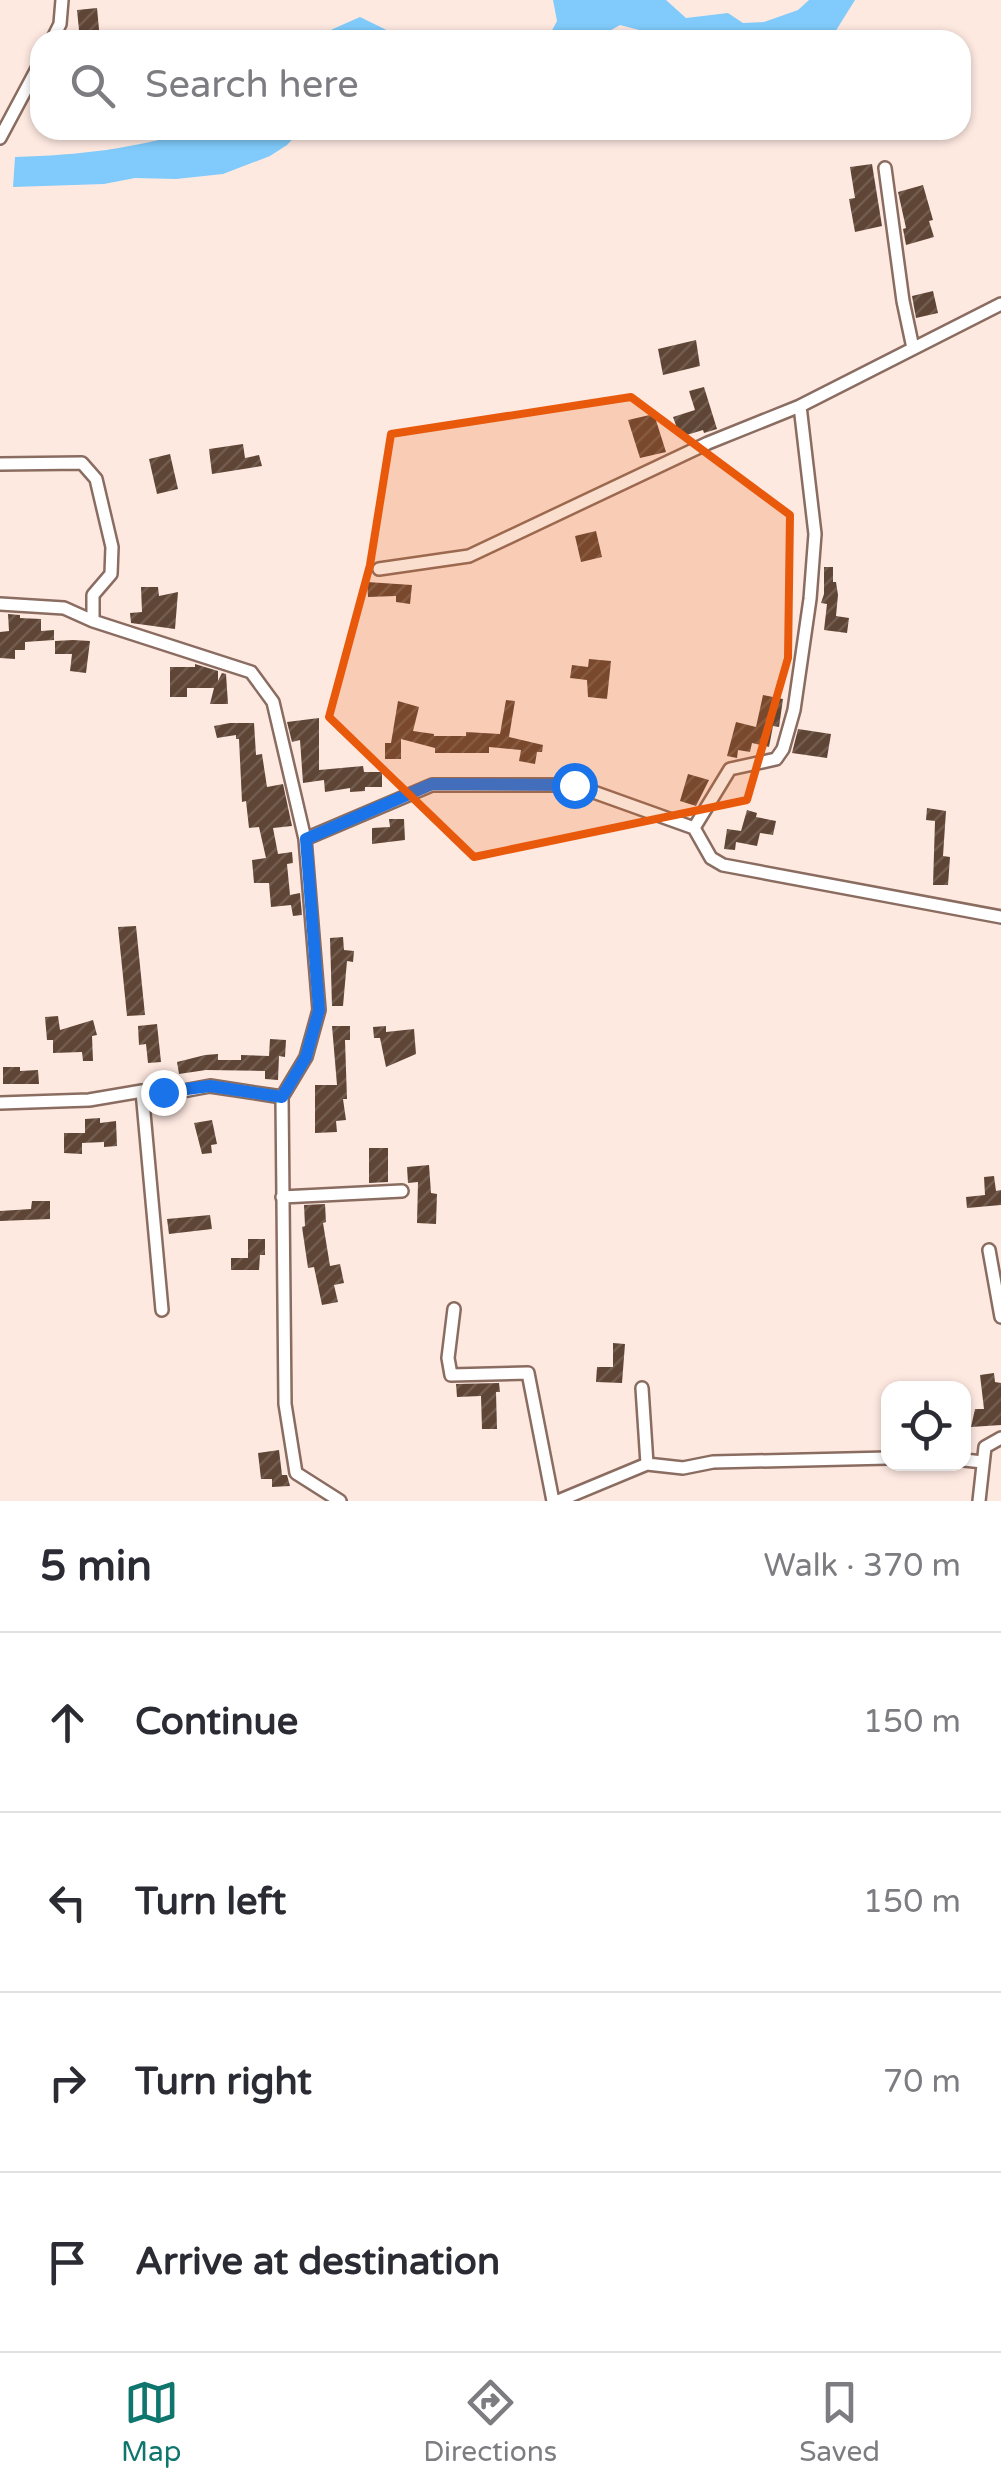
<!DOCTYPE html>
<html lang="en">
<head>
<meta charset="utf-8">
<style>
	:root { --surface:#fff; --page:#f2f2f3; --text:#2b2b33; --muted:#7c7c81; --line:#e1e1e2; --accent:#0f766e }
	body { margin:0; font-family:"Varela Round",sans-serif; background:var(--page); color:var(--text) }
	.controls { position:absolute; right:30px; bottom:30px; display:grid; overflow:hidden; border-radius:20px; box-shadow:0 2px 8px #0004 }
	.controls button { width:90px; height:90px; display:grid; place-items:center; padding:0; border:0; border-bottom:2px solid var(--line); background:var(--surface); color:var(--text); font:50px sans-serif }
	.stop { position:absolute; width:30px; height:30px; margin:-22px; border:8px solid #1a73e8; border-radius:50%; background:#fff }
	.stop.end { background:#1a73e8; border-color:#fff; box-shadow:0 2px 10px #0008 }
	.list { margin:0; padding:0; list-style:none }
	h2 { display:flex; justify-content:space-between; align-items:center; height:130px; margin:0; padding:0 40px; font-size:42px }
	h2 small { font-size:32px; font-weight:400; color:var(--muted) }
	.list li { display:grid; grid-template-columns:65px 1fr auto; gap:30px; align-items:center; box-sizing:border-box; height:180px; padding:0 40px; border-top:2px solid var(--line) }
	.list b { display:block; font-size:38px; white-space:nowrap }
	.list em { font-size:32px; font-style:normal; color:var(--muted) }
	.icon { flex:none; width:55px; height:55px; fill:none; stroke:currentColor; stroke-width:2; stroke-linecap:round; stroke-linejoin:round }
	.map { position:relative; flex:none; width:1001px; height:1501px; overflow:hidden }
	.search { position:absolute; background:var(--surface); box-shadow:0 2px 8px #0004; left:30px; right:30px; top:30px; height:110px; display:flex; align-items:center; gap:25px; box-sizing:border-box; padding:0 35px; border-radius:30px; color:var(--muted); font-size:38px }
	.sheet { height:850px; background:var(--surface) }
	nav { display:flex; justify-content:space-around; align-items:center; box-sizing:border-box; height:140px; border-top:2px solid var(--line); background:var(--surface); font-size:28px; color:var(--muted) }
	nav a { display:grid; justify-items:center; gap:5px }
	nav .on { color:var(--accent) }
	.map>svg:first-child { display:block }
	.water { fill:#80cbfb }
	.building { fill:url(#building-hatch) }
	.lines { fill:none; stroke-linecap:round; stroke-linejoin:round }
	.minor-casing { stroke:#8a6c60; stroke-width:16 }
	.minor { stroke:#fff; stroke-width:11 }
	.route { stroke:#1a73e8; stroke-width:12 }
	.marked { fill:#e8590c; fill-opacity:0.2; stroke:#e8590c; stroke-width:8; stroke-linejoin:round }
</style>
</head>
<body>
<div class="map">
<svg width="1001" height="1501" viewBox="0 0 1001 1501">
	<defs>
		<pattern id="building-hatch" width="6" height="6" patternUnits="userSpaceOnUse" patternTransform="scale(2.5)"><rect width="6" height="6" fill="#5f4536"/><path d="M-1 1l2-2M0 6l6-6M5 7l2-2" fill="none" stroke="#715c4f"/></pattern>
	</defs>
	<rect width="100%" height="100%" fill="#fee9e1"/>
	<path class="water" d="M553,0h113l20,18 42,-5 15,10 21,-1 34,-12 11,-10h46l-25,40h-172l-11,-8 -27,-7 -26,15h-47l10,-19z
		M360,17l47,23h-99z
		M196,130h105l-14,15 -17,11 -47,18 -47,5 -41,-1 -31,6 -91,3 2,-30c66,-2 117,-8 181,-27z"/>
	<path class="building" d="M97,8l3,32h-20l-3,-30z
		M872,164l10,62 -27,6 -6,-33 6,-1 -5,-31z
		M923,185l10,35 -4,1 5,16 -28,8 -3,-16 3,-1 -8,-36z
		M933,291l5,22 -22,5 -4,-22z
		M696,340l4,26 -37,9 -5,-26z
		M704,387l13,42 -13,4 -1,-3 -23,7 -7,-20 22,-7 -6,-19z
		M654,414l12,38 -26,6 -12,-38z
		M243,444l2,14 14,-3 3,11 -50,8 -3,-25z
		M170,454l8,35 -21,5 -8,-35z
		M596,531l6,26 -21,5 -6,-26z
		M824,567h9v15h3l2,13 -2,21 13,2 -2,15 -23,-3 3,-26 -6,-1 3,-9z
		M367,582l45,3 -2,19 -14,-2v-6l-28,1z
		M141,587h17l1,9 19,-4 -3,37 -44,-6 -1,-10 12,-1z
		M8,614l12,1v3l21,1v12l13,-1v10l-29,2v8h-10v9l-15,-1v-26l9,-1z
		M73,640l17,1 -4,32 -16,-2 2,-17h-17v-13z
		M589,659l22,2 -4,38 -19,-2 -1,-17 -17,-2 2,-13 16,2z
		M195,664l23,7v10l4,-8 4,1 2,30h-18l4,-16h-27v9h-17v-30h25z
		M763,695l20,4 -4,28 -6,-1 -4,21 -17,-4 -2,9 -12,-2 -1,8 -10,-2 9,-34 20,5z
		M506,700l9,1 -6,36 34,8 -1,7h-5l-2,12 -16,-3 2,-11 -32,-3v6h-54v-5l-34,-9v20h-16v-16h6l7,-42 21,6 -6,24 21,3v2h32v-4l34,2z
		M319,718v52l44,-4 1,6h18v15h-17v4l-15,1v-4l-25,4 -1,-12 -21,3 -3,-43 -8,2 -5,-20z
		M230,723h24l2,32 6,-1 5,33 16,-3 9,42 -19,2 5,26 14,-2 1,11 -6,1 3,31 10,-2 2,22 -9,1 -2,-11 -20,2 -2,-24h-15l-2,-23 14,-2 -7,-31 -10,1 -3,-27 -4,1 -3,-63h-3v-4l-19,3 -3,-12z
		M798,729l33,5 -4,24 -35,-5z
		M688,774l21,6 -13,26 -16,-5z
		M927,808l19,3 -3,45 7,1 -2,28h-15l2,-64 -9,-1z
		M747,810l10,3 -1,4 20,4 -3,14 -13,-2 -3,13 -21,-4 -1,8 -11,-1 3,-20 14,2z
		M389,819h15l1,21 -33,4v-16l18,-1z
		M136,926l9,89 -18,1 -9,-89z
		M343,937l1,13 10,1 -1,11 -6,-1 -4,45h-11l-2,-68z
		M58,1016l2,14 33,-10 4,15 -5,1 1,25h-10l-1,-9 -29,1v-13h-6l-2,-23z
		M157,1024l4,38 -13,1 -2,-19 -7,1 -1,-19z
		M332,1026h18v14h-5l2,59h-4l3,21 -10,1 1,11 -22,1v-48h22z
		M386,1026v6l28,-3 2,25 -30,13 -6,-29h-6l-1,-11z
		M270,1039l16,1 -1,17 -6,-1 -1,24 -13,-1v-8l-59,-1 -27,4 -2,-12 28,-7 13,-1v6h23v-5l28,1z
		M3,1067h17v4l18,-1 1,14h-36z
		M100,1118v5l16,-2 1,25 -13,1v-5l-22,1v11l-18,-1v-20h21v-14z
		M212,1120l5,24 -6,1 1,8 -10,1 -8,-31z
		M369,1148h19v34l-19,1z
		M429,1165l2,28 6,1 -1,30 -19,-1 1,-41 -10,1 -1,-16z
		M994,1176l2,15 5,-1v15l-34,3 -1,-11 19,-2 -1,-18z
		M32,1201h18v18l-50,2v-10l31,-2z
		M325,1204l1,18 -3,1 7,43 10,-2 4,19 -10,2 4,17 -16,3 -8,-38 -6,1 -6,-41 3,-1 -1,-21z
		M210,1215l2,14 -43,5 -2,-15z
		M248,1239h17v16h-5l-1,15h-28v-12h17z
		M613,1343l12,1 -3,39 -26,-1 1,-15h16z
		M994,1373l1,9 6,1v42l-30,2 4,-18h9l-4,-34z
		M499,1383l1,9h-4l1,37h-15l-1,-33 -24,1 -1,-13z
		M279,1450l3,25h5l3,11 -18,1v-8h-11l-3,-26z"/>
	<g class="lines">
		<defs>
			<path id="minor" d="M52,40l8,-16 2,-24
				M0,138l40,-75
				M885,168l18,133 10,47
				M0,464l82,-1 14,16 16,68 -1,27 -18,21v26l158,51 22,30 32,137 14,171 -13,47 -24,40 -72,-11 -27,5h-41l-53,9 -89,3
				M379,569l90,-13 239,-113 92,-37
				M0,604l64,4 29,13
				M694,828l36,-59 46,-10 7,-10 11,-39 16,-111 5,-65 -15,-128 201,-102
				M305,839l127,-54h142l120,43 17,30 12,7 278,52
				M142,1091l20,219
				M282,1097l3,307 11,69 44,28
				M282,1197l120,-6
				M989,1250l12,67
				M454,1309l-6,49 3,17 77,-2 25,128
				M964,1460l19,2
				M647,1464l36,4 30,-6 175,-4
				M558,1501l89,-37 -5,-76
				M979,1501l6,-54 16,-9"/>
		</defs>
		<use href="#minor" class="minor-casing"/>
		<use href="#minor" class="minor"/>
	</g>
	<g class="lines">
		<path class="route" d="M163,1092l47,-6 72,11 24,-40 13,-47 -13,-171 126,-55 142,1"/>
	</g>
	<path class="marked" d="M631,397l159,118 -2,143 -41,142 -273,57 -145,-140 41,-152 21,-131z"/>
</svg>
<div class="controls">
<button><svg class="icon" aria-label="locate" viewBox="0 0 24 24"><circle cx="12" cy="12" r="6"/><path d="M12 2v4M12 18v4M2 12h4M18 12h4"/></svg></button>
</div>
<div class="stop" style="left:574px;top:785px"></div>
<div class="stop end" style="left:163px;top:1092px"></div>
<div class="search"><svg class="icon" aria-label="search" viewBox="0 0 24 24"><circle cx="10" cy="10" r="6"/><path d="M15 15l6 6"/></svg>Search here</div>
</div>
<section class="sheet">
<h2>5 min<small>Walk · 370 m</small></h2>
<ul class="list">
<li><svg class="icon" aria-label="ahead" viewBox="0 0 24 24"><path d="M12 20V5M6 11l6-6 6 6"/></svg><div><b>Continue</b></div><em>150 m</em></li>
<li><svg class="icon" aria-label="left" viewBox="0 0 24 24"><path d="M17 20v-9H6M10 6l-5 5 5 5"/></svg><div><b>Turn left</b></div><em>150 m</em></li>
<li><svg class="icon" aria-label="right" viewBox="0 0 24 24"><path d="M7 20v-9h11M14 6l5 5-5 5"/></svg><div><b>Turn right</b></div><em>70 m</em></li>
<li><svg class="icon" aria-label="arrive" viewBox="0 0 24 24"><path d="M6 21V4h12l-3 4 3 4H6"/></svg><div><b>Arrive at destination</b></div></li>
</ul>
</section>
<nav>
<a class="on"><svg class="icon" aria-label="map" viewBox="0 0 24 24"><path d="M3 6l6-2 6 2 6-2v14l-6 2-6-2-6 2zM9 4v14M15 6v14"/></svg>Map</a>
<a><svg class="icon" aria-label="directions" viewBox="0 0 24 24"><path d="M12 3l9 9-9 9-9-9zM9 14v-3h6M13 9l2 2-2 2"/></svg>Directions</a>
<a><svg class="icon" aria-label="saved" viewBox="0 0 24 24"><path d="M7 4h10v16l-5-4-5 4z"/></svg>Saved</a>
</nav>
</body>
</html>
